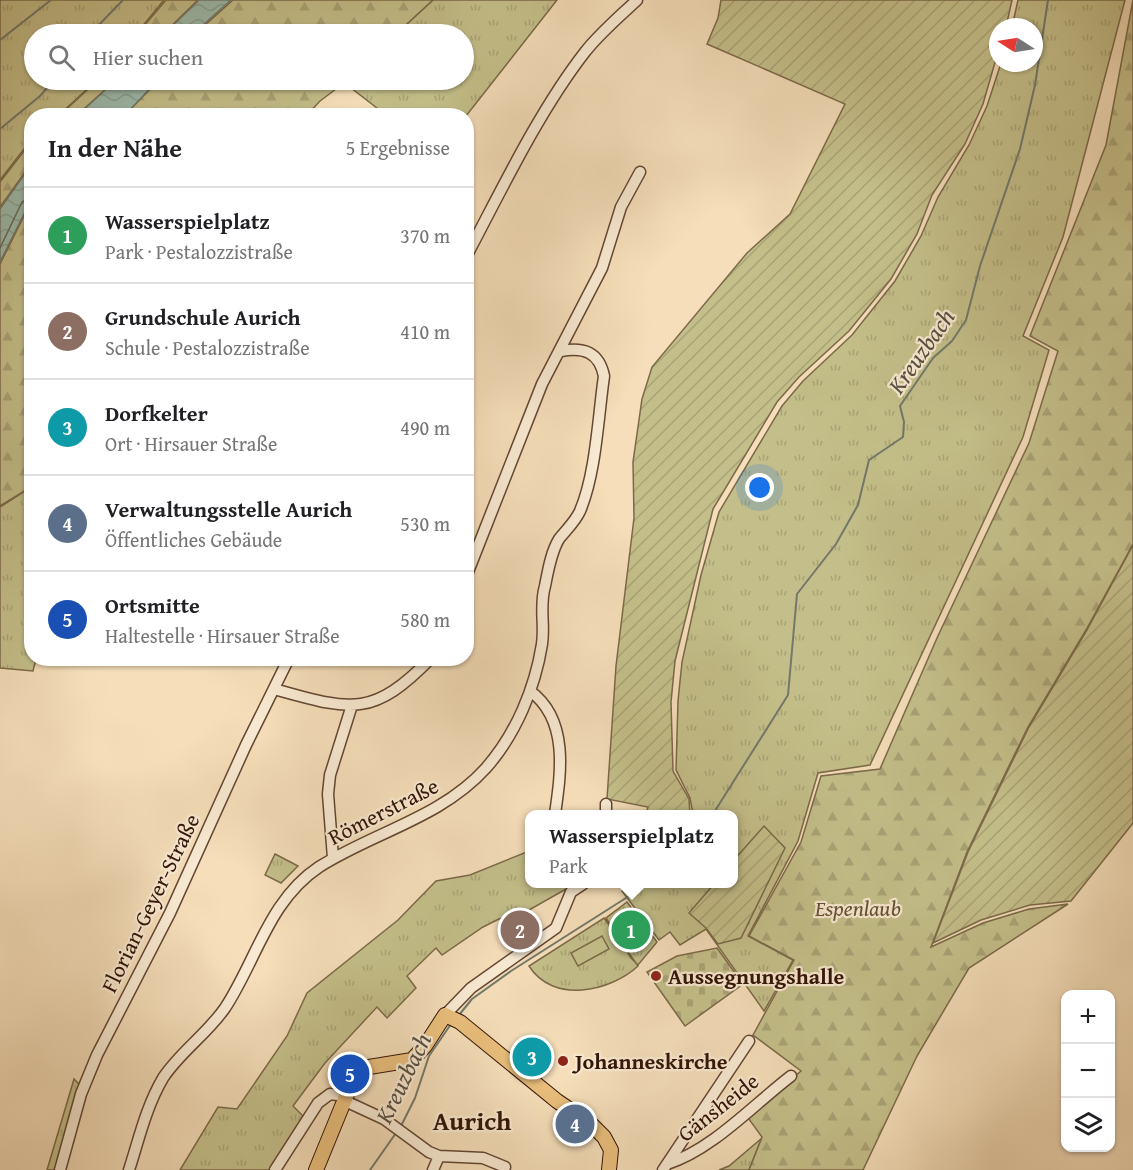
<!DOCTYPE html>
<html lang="de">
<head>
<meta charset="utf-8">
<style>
	:root { --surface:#fff; --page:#f2f2f2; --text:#202124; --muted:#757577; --line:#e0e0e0; --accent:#8f2418 }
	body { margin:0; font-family:"Gentium Book Plus",serif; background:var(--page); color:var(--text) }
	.controls { position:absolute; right:18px; bottom:18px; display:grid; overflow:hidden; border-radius:12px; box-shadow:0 2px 4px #0004 }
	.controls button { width:54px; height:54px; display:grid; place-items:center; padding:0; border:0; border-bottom:2px solid var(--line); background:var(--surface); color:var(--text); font:30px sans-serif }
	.compass { position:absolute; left:989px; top:18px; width:54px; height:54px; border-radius:50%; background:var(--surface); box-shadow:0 2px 4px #0004; rotate:282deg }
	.you { position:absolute; left:760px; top:488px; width:21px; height:21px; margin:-15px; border:4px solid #fff; border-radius:50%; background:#1a73e8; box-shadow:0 0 0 9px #1a73e833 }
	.badge { display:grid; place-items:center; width:39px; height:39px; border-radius:50%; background:var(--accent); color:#fff; font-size:20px; font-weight:700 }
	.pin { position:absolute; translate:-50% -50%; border:3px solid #fff; box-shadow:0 2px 6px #0006 }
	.popup { position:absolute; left:525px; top:810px; width:213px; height:78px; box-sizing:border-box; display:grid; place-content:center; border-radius:12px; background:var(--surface); filter:drop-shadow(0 2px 4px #0005); font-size:20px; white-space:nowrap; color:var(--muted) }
	.popup b { font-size:22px; color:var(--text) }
	.popup::after { content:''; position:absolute; left:50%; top:100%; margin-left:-12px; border:12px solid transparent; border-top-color:var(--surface) }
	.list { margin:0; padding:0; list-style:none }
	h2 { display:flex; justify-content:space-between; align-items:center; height:78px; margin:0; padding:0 24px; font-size:26px }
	h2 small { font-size:20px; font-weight:400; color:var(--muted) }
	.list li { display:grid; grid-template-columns:39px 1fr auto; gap:18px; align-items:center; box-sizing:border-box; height:96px; padding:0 24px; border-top:2px solid var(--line) }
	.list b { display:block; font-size:22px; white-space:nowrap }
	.list p { margin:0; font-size:20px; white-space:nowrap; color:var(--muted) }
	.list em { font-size:20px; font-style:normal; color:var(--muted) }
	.icon { flex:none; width:33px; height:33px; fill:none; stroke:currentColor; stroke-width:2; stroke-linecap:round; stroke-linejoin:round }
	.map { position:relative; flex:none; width:1133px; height:1170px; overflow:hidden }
	.search { position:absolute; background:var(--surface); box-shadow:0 2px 4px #0004; left:24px; top:24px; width:450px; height:66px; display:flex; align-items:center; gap:15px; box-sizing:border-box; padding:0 21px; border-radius:33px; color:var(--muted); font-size:22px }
	.panel { position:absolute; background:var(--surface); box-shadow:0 2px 4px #0004; left:24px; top:108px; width:450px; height:558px; border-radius:24px }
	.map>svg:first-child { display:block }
	.grass { fill:url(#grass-tufts); stroke:#7b6948; stroke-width:1.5 }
	.forest { fill:url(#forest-firs); stroke:#7b6948; stroke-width:1.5 }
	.cemetery { fill:url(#cemetery-stones); stroke:#7b6948; stroke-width:1.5 }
	.garden { fill:url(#garden-furrows); stroke:#7b6948; stroke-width:1.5 }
	.pitch { fill:#c4bf8a; stroke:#7b6948; stroke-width:1.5 }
	.water { fill:url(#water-waves); stroke:#72786b; stroke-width:1.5 }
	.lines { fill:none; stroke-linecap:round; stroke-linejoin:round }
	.shore { stroke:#67685a; stroke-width:1.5 }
	.stream { stroke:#72786b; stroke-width:2 }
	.minor-casing { stroke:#634633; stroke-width:13 }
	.major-casing { stroke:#321306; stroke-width:16 }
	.minor { stroke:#f8ead2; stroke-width:10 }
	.major { stroke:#eabf7c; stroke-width:14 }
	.poi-dot { fill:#8f2418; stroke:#f8ead2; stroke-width:2 }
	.labels { text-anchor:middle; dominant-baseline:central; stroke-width:4.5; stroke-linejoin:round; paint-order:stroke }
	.street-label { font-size:22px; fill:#321306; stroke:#f8ead2 }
	.park-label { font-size:22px; font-style:italic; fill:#654f34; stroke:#f8ead2 }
	.poi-label { font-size:22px; font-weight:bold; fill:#321306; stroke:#f8ead2; text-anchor:start }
	.water-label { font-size:24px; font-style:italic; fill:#574e41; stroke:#f8ead2 }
	.quarter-label { font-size:26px; font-weight:bold; fill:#321306; stroke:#f8ead2 }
</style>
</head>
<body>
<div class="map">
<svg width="1133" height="1170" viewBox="0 0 1133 1170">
	<defs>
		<pattern id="grass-tufts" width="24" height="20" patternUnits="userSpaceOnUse" patternTransform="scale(1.5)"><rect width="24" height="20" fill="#c4bf8a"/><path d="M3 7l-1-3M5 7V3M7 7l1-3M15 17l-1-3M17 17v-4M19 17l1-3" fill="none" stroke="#a9a376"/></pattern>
		<pattern id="forest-firs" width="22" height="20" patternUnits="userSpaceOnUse" patternTransform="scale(1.5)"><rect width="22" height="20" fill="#c4bf8a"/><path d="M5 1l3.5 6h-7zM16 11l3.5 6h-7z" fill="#a9a376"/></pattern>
		<pattern id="cemetery-stones" width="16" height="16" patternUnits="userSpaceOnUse" patternTransform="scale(1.5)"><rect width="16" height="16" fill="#c4bf8a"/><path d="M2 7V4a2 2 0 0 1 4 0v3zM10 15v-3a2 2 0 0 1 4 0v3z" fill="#a9a376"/></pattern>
		<pattern id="garden-furrows" width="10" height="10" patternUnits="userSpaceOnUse" patternTransform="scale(1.5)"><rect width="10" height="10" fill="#c4bf8a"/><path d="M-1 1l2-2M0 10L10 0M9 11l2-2" fill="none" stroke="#a9a376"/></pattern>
		<pattern id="water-waves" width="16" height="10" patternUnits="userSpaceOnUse" patternTransform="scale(1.5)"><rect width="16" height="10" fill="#9cbcae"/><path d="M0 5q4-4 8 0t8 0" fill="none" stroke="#87a194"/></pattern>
	</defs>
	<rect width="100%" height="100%" fill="#f5deb9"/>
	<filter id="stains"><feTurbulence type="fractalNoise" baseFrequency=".00333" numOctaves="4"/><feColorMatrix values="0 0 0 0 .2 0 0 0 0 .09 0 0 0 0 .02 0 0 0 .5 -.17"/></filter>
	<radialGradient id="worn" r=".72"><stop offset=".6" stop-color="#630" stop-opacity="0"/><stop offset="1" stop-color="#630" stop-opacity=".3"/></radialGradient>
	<path class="grass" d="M0,0h164l-28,34h-102v46h63l-38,35 -27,1 -1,24 -31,40z
		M433,0h124l-91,116 -80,-1 -35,-27 -11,-1 8,-7h116v-46h-68z
		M1018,0h107l-62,237 -40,99 26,14 -26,87 -153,328 -52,8 -20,68 -50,95 45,24 -29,51 -58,-82 -26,16 -10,-13 -11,8 -37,-49 8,-7h103v-70h-40l-3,-16 -14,-28 2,-69 4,-39 19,-87 18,-63 63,-106 21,-25 49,-46 43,-54 26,-45 17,-39 31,-52 18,-39 14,-43h33v-36h-22z
		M31,487l1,171 4,1 -3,12 -33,-3v-161z
		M529,851v33h46l-53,30 -23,5 -16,8 -41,28 -6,-7 -29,28 9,12 -29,30 -10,-11 -52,56 -32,43 12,12 -34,52h-91l38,-63 19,2 50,-73 20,-43 91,-73 38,-39 34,-6z
		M275,854l23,12 -17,17 -16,-8z
		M627,902l30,40 -19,23 -7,-7 -25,-40z
		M604,918l34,48c-28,26 -85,38 -109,0z
		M74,1079l6,6 -25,85h-8z
		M762,1138l-13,32h-30l10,-4z"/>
	<path class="forest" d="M166,0h32l-35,34h-26z
		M233,0h200l-37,34h-201z
		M1133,0v544l-47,86 -58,97 -61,125 -36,95 52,-24 46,-14 39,-5 -99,64 -52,88 -54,114h-114l13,-33 -16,-22 55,-44 -48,-36 41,-75 -45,-24 52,-94 20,-66 59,-7 57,-131 92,-195 29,-92 -28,-15 76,-191z
		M98,80h18l-39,35h-17z
		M159,80h189l-28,21 -13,14h-182z
		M31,142v22l-31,43v-25z
		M31,202v285l-31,19v-242z"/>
	<path class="cemetery" d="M717,948l26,36 -58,42 -38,-54 30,-16z"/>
	<path class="garden" d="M721,0h291l-6,27h-8v25l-15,52 -18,40 -33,51 -15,39 -26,45 -42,52 -50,46 -22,25 -64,107 -38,152 -4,41 2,69 16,28 1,15h-44l2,-7 -41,-8 9,-133 18,-148 -1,-56 9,-63 10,-32 95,-114 43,-39 55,-110 -138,-60 11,-26z
		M1133,545v278l-62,78 -41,4 -49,15 -48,23 35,-91 61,-125 58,-97z
		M764,826l21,22 -44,90 -23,6 -12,-16 -17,-15 25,-29h19v-23z"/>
	<path class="pitch" d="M602,936l7,13 -31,17 -7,-13z"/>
	<path class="water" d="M199,0h32l-38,34h-29z
		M116,80h42l-33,35h-47z
		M31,165v35l-31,62v-53z"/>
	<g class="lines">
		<path class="shore" d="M0,248l22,-46 10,-5"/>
		<path class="stream" d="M90,34l33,-34
			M0,40l51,-40
			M0,129l40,-33 14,-16
			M713,814l75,-119 9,-101 39,-50 22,-39 11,-45 34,-23 1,-15 -4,-16 33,-48 19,-17 14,-21 14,-54 40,-117 15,-64 13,-85
			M459,1015l13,-16 39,-28 137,-87
			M401,1126l14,-28 14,-42 22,-32
			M370,1170l26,-37"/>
		<defs>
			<path id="minor" d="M466,257c35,-66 73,-146 119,-205 15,-19 34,-35 52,-52
				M466,577l76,-193 60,-116 19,-61 19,-35
				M274,689c76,21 98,30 157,-31
				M530,691c39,28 31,82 25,123
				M606,804v10
				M333,858l-5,-64 2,-19 22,-70
				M445,1015l26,-27 85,-60 15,-36 12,-8
				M343,1100l41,19 45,33 10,4 44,2 22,9
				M667,1164c45,-14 86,-59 124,-88
				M60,1170l21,-76 16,-39 73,-142 76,-168 43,-87
				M129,1170c10,-31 17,-63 34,-92 17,-26 44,-44 62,-70 31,-47 44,-108 94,-141 55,-35 122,-49 167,-99 30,-34 49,-80 56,-124 3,-20 -3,-38 3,-58 3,-15 6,-34 14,-47 7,-9 16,-17 21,-28 16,-38 18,-93 24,-135 -5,-24 -20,-29 -43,-25
				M275,1170l43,-67 12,-9 15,2
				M433,1170l6,-14
				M663,1170l86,-129"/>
			<path id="major" d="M316,1170l38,-93 15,-10 43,-7 13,-14 20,-31 15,7 97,79 34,23 13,13 7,13 -2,20"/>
		</defs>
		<use href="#minor" class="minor-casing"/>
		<use href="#major" class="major-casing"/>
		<use href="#minor" class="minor"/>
		<use href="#major" class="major"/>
	</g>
	<g class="poi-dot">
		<circle cx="656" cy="976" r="6"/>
		<circle cx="563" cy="1061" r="6"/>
	</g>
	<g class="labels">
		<g class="street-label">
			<text transform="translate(383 811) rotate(-27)">Römerstraße</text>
			<text transform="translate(150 903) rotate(-64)">Florian-Geyer-Straße</text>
			<text transform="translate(718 1107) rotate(-38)">Gänsheide</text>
		</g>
		<g class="park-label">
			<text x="858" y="908">Espenlaub</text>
		</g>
		<g class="poi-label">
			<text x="668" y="976">Aussegnungshalle</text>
			<text x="575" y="1061">Johanneskirche</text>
		</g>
		<g class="water-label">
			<text transform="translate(921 351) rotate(-55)">Kreuzbach</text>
			<text transform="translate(403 1078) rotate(-64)">Kreuzbach</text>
		</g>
		<g class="quarter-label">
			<text x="472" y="1120">Aurich</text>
		</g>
	</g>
	<rect width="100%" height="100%" filter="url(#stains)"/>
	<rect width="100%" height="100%" fill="url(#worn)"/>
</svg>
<div class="controls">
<button>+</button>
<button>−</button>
<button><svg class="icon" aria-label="layers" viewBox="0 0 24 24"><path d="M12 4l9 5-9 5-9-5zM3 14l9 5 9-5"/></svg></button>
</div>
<svg class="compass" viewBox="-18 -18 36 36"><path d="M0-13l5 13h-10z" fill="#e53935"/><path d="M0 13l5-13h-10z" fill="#757577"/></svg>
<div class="you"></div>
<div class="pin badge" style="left:631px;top:930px;background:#2e9e5b">1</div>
<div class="popup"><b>Wasserspielplatz</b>Park</div>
<div class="pin badge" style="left:520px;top:930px;background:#8d6e63">2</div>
<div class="pin badge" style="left:532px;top:1057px;background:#0f9aa8">3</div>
<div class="pin badge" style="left:575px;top:1124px;background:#5c6f8a">4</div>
<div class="pin badge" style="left:350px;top:1074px;background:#1a4fb4">5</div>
<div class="search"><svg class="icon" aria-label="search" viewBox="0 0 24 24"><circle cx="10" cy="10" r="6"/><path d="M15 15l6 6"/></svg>Hier suchen</div>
<section class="panel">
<h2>In der Nähe<small>5 Ergebnisse</small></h2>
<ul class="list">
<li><span class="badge" style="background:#2e9e5b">1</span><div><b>Wasserspielplatz</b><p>Park · Pestalozzistraße</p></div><em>370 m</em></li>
<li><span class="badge" style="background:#8d6e63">2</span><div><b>Grundschule Aurich</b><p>Schule · Pestalozzistraße</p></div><em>410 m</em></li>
<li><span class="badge" style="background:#0f9aa8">3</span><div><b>Dorfkelter</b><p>Ort · Hirsauer Straße</p></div><em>490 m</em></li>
<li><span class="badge" style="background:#5c6f8a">4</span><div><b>Verwaltungsstelle Aurich</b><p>Öffentliches Gebäude</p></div><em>530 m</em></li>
<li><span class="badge" style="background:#1a4fb4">5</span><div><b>Ortsmitte</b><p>Haltestelle · Hirsauer Straße</p></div><em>580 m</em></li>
</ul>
</section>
</div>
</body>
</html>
